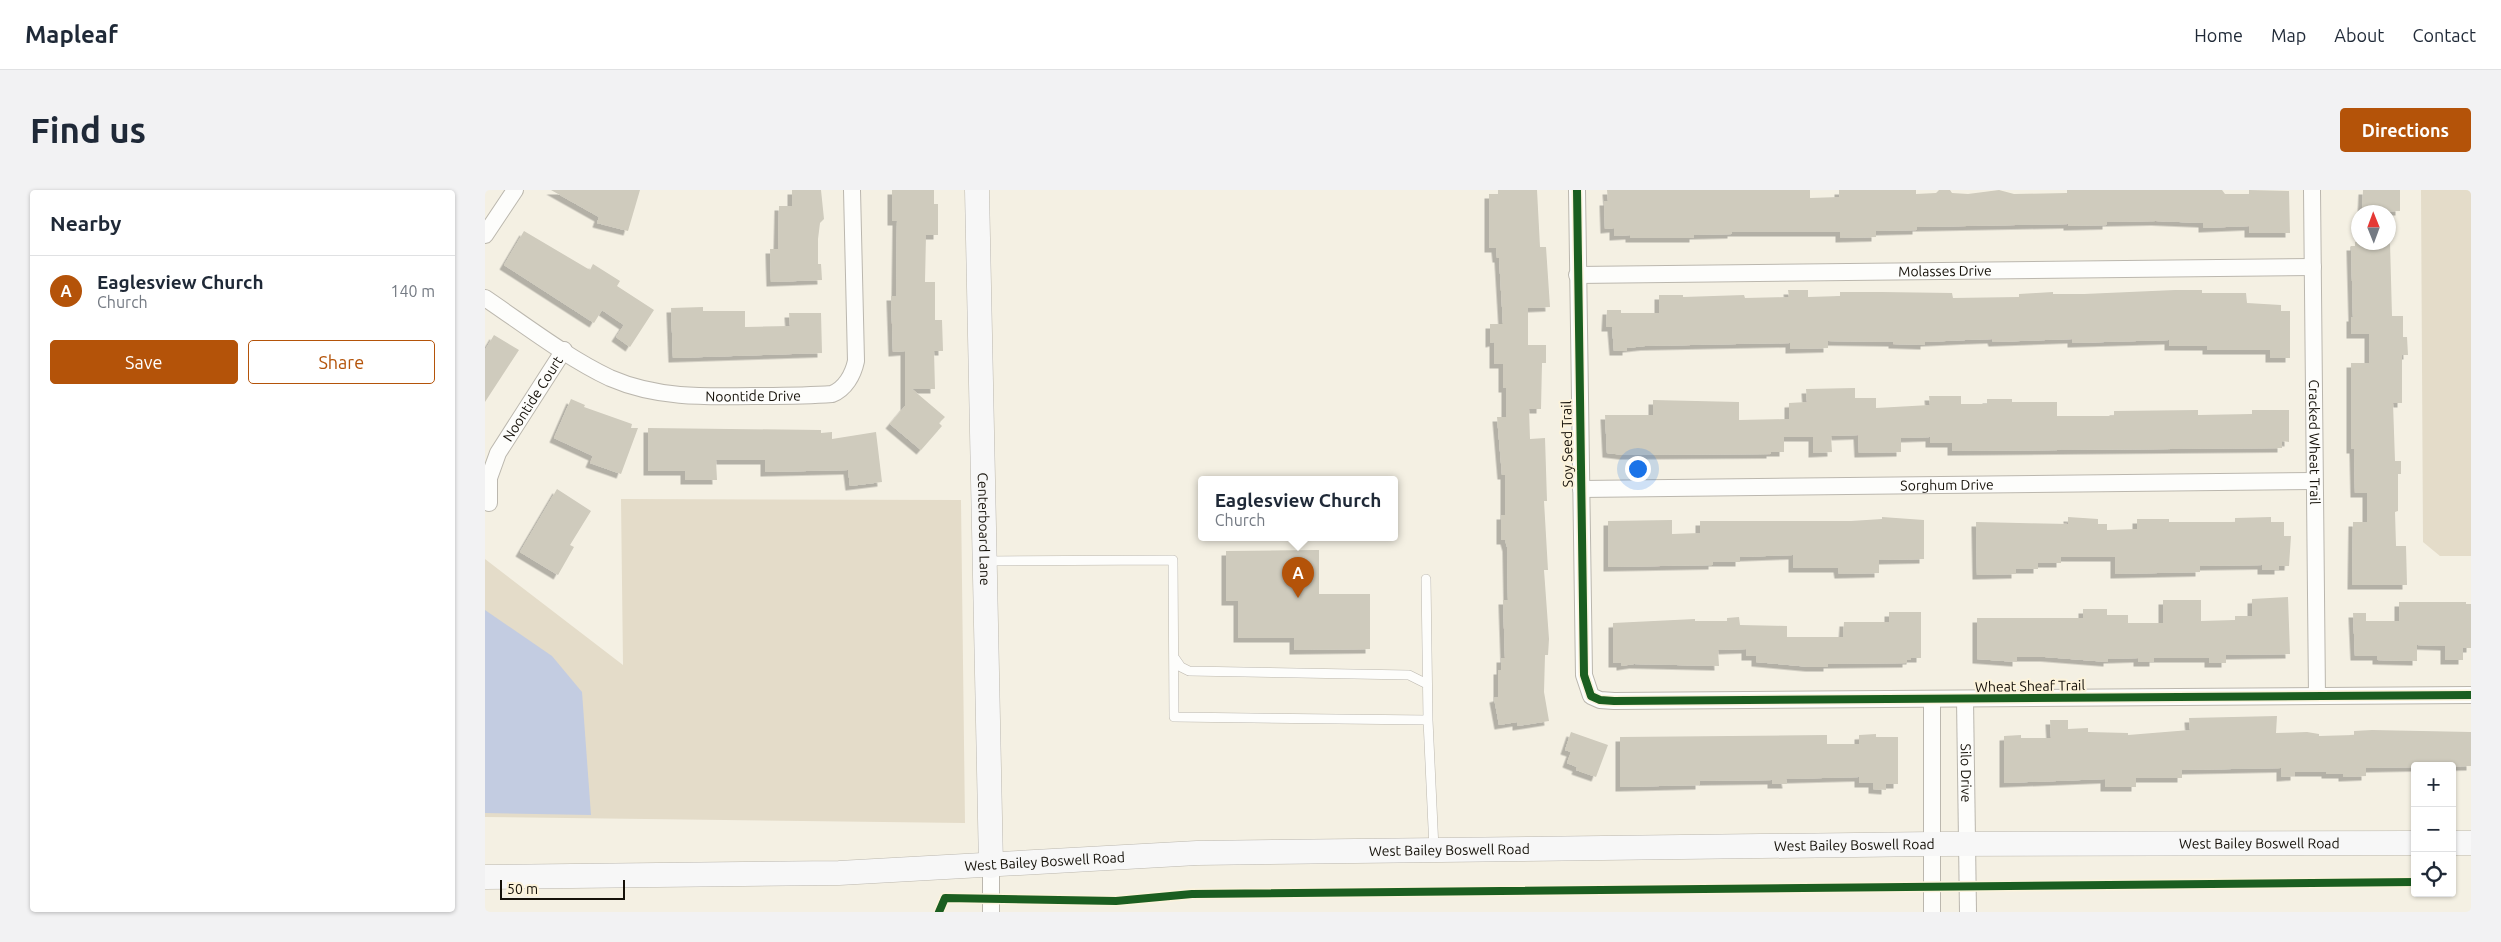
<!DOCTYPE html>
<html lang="en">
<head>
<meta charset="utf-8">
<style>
	:root { --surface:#fff; --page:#f2f2f3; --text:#1f2937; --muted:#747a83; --line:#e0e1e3; --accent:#b45309 }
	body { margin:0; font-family:Ubuntu,sans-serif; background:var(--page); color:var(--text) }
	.controls { position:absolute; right:15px; bottom:15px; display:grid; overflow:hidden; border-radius:5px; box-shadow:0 1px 4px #0004 }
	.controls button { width:45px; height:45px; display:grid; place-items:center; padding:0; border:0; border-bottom:1px solid var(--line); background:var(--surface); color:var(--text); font:25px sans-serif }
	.compass { position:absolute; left:1866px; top:15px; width:45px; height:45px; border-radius:50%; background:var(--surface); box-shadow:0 1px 4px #0004; rotate:359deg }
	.scale { position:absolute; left:15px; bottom:12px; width:125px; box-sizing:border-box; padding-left:5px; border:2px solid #151109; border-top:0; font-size:14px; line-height:18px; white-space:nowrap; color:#151109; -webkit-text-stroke:4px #fcf3db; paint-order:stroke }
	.you { position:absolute; left:1152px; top:278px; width:18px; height:18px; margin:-12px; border:4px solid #fff; border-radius:50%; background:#1a73e8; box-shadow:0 0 0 8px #1a73e833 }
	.badge { display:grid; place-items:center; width:32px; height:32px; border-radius:50%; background:var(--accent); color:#fff; font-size:16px; font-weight:700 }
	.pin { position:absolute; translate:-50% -41px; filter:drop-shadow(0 1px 2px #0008) }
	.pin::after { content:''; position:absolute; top:26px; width:18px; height:15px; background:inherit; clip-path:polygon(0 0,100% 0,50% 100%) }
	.popup { position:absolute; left:713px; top:286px; width:200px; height:65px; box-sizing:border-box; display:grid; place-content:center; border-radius:5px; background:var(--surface); filter:drop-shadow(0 1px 4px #0005); font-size:16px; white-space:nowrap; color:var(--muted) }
	.popup b { font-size:19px; color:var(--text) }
	.popup::after { content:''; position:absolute; left:50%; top:100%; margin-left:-10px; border:10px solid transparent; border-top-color:var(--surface) }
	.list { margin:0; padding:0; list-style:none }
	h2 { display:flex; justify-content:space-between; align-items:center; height:65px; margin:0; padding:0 20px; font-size:21px }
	h2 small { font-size:16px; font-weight:400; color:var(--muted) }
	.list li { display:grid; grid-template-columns:32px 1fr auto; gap:15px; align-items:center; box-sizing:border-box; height:70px; padding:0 20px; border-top:1px solid var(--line) }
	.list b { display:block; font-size:19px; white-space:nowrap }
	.list p { margin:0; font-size:16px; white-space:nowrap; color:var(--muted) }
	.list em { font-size:16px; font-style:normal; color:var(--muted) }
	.actions { display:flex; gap:10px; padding:15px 20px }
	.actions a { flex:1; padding:11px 0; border:1px solid var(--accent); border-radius:5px; text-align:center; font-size:18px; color:var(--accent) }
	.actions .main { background:var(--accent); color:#fff }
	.icon { flex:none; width:28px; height:28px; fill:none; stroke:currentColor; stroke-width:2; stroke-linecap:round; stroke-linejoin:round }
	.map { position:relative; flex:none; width:1986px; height:722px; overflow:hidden; border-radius:5px }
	header { display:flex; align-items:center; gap:30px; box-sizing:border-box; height:70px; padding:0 25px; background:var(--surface); border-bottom:1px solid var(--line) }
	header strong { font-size:24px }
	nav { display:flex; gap:28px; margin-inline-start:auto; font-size:18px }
	.intro { display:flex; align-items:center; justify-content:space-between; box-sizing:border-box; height:120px; padding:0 30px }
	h1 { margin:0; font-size:35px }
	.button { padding:12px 22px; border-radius:5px; background:var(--accent); color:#fff; font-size:18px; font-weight:700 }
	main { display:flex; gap:30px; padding:0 30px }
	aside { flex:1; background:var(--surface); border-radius:5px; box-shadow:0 1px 4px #0004 }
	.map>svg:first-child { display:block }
	.green { fill:#e4dcc9 }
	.water { fill:#c3cce1 }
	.building { fill:#cfcbbd; filter:url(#shadow) }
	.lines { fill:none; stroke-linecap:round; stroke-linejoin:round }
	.lane-casing { stroke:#bbb7ae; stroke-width:10 }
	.street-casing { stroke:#bbb7ae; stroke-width:18 }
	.secondary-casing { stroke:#bbb7ae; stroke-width:25 }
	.lane { stroke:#fdfdfb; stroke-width:9 }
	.street { stroke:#fdfdfb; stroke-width:16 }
	.secondary { stroke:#f7f7f7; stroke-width:24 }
	.cycleway-casing { stroke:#fcf3db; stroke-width:11 }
	.cycleway { stroke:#1b5e20; stroke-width:8 }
	.labels { text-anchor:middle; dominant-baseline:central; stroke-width:4; stroke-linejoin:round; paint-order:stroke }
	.street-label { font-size:14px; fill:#151109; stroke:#fcf3db }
</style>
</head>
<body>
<header>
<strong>Mapleaf</strong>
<nav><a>Home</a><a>Map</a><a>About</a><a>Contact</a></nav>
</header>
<div class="intro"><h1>Find us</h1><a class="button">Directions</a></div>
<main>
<aside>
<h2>Nearby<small></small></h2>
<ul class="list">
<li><span class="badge">A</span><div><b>Eaglesview Church</b><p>Church</p></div><em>140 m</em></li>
</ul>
<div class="actions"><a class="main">Save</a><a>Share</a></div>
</aside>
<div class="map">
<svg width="1986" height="722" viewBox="0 0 1986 722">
	<defs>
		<filter id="shadow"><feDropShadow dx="-4.5" dy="4.5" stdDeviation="0" flood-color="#0004"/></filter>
	</defs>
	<rect width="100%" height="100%" fill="#f4f0e3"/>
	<path class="green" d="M1936,0h50v366h-31l-17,-14z
		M136,309l340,1 4,323 -480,-6v-258l138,106z"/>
	<path class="water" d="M0,420l67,46 30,36 9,123 -106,-2z"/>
	<path class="building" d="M66,0h89l-12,41 -31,-8 2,-6z
		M307,0h29l3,29 -4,4 -2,16v25h3l1,16 -51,2 -1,-33h8l1,-43h13z
		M407,0h42v14h4v31h-12l-1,47h10v38h7l1,31h-9l1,38h-23l33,28 -6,6 3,3 -21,24 -31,-26 15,-18v-55l-12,1 -2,-56h5l1,-75h-5z
		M1013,0h39l3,57h6l4,60 -22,1v37h18v18h-4l-1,46h-12l1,30 15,-1 2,63h-3l4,69h-4l5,69 -1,16h-3l-1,37 5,29 -32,5v-4l-18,3 -5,-27 4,-1v-27h3v-12h4l-2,-58h5l-1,-53 -2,-7h-4v-25h4v-40h-3l-5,-58h9v-29h-3v-24h-9v-22l-4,1v-19h13l-4,-66h-2l-1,-10h-7v-54h9z
		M1122,0h203v8l29,-1v-7h77v4l20,-1 3,-3h11l2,3 16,1 31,-4 15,4 53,-1v-3h155l3,4h24v-4l40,1 1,42h-41v-7l-46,2v-5l-47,-2 -49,1v3l-39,1v-2l-151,3v3l-41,1v6l-36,1v-6h-108v2l-38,1v3h-64v-3l-16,1v-8l-9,1 -1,-28h4z
		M1878,0h37v21l-38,1z
		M39,41l66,39 3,-6 27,17 -3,5 37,24 -24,37 -14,-10 8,-12 -22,-15 -8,13 -90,-58z
		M1870,52h35l2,74h11v21h4l1,18h-6v48h-9l2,58h6v13h-3v37l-3,1 1,34h10l1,39h-55l1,-63h14v-29h-12l-1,-44h-3v-86h18v-29h-18v-17h2l-2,-71h4z
		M1303,100h20v7l32,-1v-4h41l71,1 1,5 66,-1v-3l34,-2v2h31l91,-4h27v3h44l1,10 34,2v6h9v47h-20v-8h-63v-4h-38v-6l-97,3v-4l-79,3 -1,-3 -26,1 -41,2v3l-32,-1v-2l-65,-1v7l-38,1v-6l-53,1 -92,2 -18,2v3h-13l-2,-24h-6l1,-17h14v3h38v-18h24v2l61,-2 1,3 44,-1z
		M218,117v4h42v16l45,-1 -1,-13h32l1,40 -149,5 -2,-50z
		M9,145l25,15 -34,52v-52z
		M1370,198v10h21v10l54,-3 -1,-9h32v8h26v-5h25v3h45v14h57v-5l84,-1v5l54,-1v-4h37v32l-7,-1v7l-330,3v-8h-22v-6l-29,1v14l-42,1 -1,-18 -27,1 1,16 -19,1v-16h-29v15h-13v2l-147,1 -17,-2 -2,-38h48v-15l86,2v18l50,-1v-16l18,-1 -1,-13z
		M86,209l14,6 -1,2 48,17 -1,4h7l-17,46 -31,-11 3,-7 -39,-18z
		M163,238l173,2v3l11,-1v7l44,-7 6,50 -32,4 -2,-16 -83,2v-12h-49l1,20h-32v-9h-37z
		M72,299l34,22 -21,34 4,2 -16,28 -38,-23z
		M1397,327l42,3v39l-45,1v13l-40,1 -1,-6h-45v-13l-53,2v5h-27v3l-105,2v-46l64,-1v14l28,-1v-12h151l31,-2z
		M1583,327l30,2v5h9v6l30,-1v-10h32v3h66v-4l36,-1v5h13v14h7l-2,30h-10v4h-17v-5l-62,1v6l-85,2v-17h-54v6h-23v6h-22v5l-39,1 -1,-53 92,2z
		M834,360v44h51v55l-76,1v-12h-56v-37h-12v-50z
		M1803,407l2,57 -64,1v8h-17v-5h-55v4h-16v-4l-30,1v3l-63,-5h-28v5l-40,-3v-41h106v-9h24v6h21v8h35v-23h38v21l34,-1v-4h17v-17z
		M1914,412h67v2h5v44h-8v12h-18v-14l-28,-1v16l-40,-1v-4h-22l-2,-43h13v8h33z
		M1404,422h32v46h-10v2h-4v3l-79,1v3h-18l-54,-5v-6h-10v-7l-28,1 1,16 -85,-2 -13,2v-3h-8v-40l82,-4v2h32v-3l12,-1 1,8 47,1v11h56l1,-15h45z
		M1792,526l-1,17 31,-1 12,2v2l35,-1v-4l18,-1 99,2v34l-105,2v8l-23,1v-3h-17v-2h-31v4l-14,1v-9l-99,2v8h-46v9h-31v-8l-101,4v-47l17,-1v3h30l-1,-18h18v9l20,-1v4l40,1v2l62,-5 -1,-12z
		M1086,542l37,13 -12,32 -20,-7 1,-3 -10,-4 4,-11 -6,-2z
		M1391,544v3h22v47h-12v6l-13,-1v-6h-14v-6l-73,2 1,5h-15v-4l-72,1v4l-80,2v-50l207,-2v9h32v-9z"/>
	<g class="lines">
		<defs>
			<path id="lane" d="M501,371l187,-1 1,157 254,3 6,129
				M941,389l2,141
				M689,467l7,10 8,4 220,4 18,9"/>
			<g id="street">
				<path d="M1092,0l7,485 7,21 9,4 14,1 857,-6"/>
				<path id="s1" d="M1827,0l5,506"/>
				<path d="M0,45l30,-45"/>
				<path id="s2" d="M1092,85l736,-8"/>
				<path id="s3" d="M0,108c40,27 81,59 125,80 46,20 93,19 142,18 27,0 53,0 80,-2 13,-5 21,-19 24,-33l-4,-171"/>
				<path id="s4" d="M1096,299l733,-8"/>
				<path id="s5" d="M4,313v-25l9,-25 66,-103"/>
				<path d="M1447,509v213"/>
				<path id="s6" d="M1480,509l3,213"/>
				<path d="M506,722v-46"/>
			</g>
			<g id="secondary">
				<path id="s7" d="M492,0l14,676"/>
				<path d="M1967,653h19"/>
				<path id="s8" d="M0,687l354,-4 358,-20 735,-9 483,-1"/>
			</g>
		</defs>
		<use href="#lane" class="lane-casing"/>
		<use href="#street" class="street-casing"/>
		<use href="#secondary" class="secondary-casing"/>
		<use href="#lane" class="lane"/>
		<use href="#street" class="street"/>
		<use href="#secondary" class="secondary"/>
		<defs>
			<path id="cycleway" d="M1092,0l7,485 7,21 9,4 14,1 857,-6
				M454,722l6,-14 171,3 76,-7 1223,-12"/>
		</defs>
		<use href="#cycleway" class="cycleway-casing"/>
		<use href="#cycleway" class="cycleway"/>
	</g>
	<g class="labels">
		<g class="street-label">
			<text stroke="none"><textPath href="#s2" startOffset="368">Molasses Drive</textPath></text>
			<text stroke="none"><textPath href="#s3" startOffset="294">Noontide Drive</textPath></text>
			<text stroke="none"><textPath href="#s5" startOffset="116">Noontide Court</textPath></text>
			<text stroke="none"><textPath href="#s1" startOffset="252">Cracked Wheat Trail</textPath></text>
			<text transform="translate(1082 254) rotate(-91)">Soy Seed Trail</text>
			<text stroke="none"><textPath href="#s4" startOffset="366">Sorghum Drive</textPath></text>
			<text stroke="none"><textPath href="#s7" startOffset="339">Centerboard Lane</textPath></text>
			<text transform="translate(1545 496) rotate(-1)">Wheat Sheaf Trail</text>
			<text stroke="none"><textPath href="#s6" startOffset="74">Silo Drive</textPath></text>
			<text stroke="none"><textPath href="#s8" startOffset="1775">West Bailey Boswell Road</textPath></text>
			<text stroke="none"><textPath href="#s8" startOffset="1370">West Bailey Boswell Road</textPath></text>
			<text stroke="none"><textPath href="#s8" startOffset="965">West Bailey Boswell Road</textPath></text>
			<text stroke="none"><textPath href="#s8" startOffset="560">West Bailey Boswell Road</textPath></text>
		</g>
	</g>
</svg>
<div class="controls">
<button>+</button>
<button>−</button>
<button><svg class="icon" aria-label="locate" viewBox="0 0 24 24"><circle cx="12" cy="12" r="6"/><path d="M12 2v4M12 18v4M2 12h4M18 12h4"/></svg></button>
</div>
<svg class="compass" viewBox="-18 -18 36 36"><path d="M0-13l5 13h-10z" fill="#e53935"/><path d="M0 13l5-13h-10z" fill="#747a83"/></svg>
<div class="scale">50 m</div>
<div class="you"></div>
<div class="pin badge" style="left:813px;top:408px">A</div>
<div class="popup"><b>Eaglesview Church</b>Church</div>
</div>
</main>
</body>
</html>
